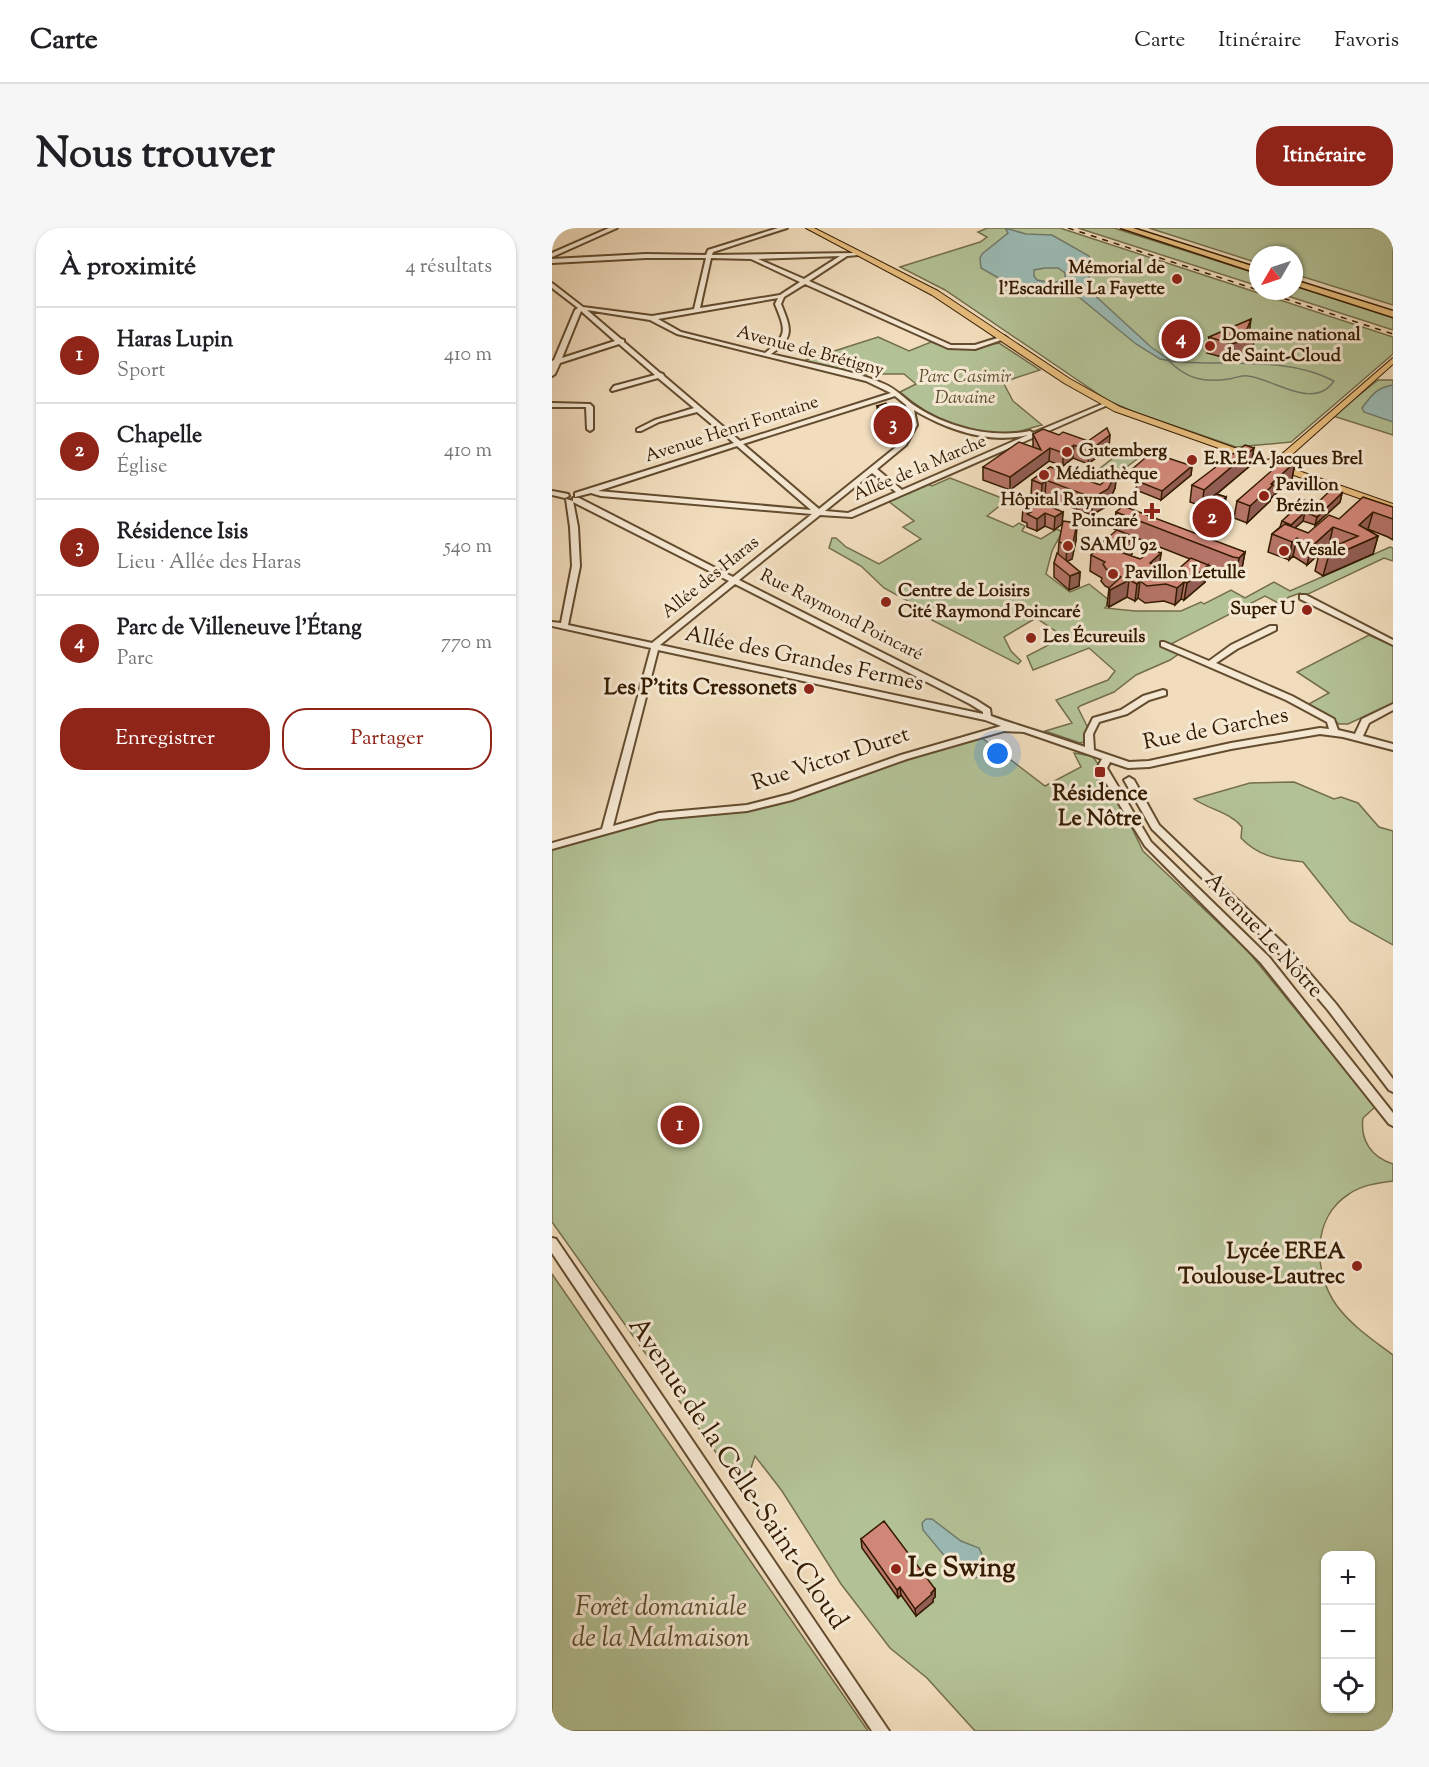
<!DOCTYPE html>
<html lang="fr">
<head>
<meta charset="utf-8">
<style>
	:root { --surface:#fff; --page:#f6f6f6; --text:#202124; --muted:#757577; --line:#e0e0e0; --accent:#8f2418 }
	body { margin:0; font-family:"Sorts Mill Goudy",serif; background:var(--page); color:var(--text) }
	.controls { position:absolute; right:18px; bottom:18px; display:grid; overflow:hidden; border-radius:12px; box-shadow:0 2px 4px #0004 }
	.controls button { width:54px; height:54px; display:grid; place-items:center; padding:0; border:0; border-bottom:2px solid var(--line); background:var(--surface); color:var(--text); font:30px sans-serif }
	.compass { position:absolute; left:697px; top:18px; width:54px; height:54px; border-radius:50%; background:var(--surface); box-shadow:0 2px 4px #0004; rotate:231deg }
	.you { position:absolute; left:446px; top:526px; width:21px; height:21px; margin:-15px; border:4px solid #fff; border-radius:50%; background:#1a73e8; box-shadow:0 0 0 9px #1a73e833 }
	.badge { display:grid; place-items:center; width:39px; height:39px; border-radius:50%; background:var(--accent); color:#fff; font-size:20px; font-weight:700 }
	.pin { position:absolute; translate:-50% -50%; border:3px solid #fff; box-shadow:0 2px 6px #0006 }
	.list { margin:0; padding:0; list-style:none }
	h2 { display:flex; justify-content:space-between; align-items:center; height:78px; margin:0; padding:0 24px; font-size:26px }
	h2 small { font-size:20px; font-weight:400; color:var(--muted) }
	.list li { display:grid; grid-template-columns:39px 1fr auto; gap:18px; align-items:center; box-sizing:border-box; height:96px; padding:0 24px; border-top:2px solid var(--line) }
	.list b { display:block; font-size:22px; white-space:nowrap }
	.list p { margin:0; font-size:20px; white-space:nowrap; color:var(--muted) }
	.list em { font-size:20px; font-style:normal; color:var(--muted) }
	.actions { display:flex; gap:12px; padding:18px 24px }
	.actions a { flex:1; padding:14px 0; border:2px solid var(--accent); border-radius:24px; text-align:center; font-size:21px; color:var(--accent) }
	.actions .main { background:var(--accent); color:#fff }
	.icon { flex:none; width:33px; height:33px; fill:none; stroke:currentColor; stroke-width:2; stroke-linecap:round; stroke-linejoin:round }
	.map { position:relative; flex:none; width:841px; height:1503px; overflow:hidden; border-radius:24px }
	header { display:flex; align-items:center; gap:36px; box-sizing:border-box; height:84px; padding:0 30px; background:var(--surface); border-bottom:2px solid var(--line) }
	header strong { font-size:28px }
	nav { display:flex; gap:33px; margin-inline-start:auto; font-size:21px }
	.intro { display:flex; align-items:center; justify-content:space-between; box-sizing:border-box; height:144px; padding:0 36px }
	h1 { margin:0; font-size:42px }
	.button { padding:15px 27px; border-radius:24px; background:var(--accent); color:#fff; font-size:21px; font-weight:700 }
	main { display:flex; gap:36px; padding:0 36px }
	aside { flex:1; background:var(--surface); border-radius:24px; box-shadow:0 2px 4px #0004 }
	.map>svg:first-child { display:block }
	.green { fill:#b3c296; stroke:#746e4b; stroke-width:1.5; fill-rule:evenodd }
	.water { fill:#9bbbb5; stroke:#727b6d; stroke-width:1.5; fill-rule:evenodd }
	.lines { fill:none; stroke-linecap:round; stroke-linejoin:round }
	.stream-far1 { stroke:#727b6d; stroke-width:1.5 }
	.stream { stroke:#727b6d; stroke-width:4 }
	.minor-casing { stroke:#634c2f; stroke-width:4 }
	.major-casing { stroke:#341b00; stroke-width:2 }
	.highway-casing { stroke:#341b00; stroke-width:3 }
	.minor { fill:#f6e9d4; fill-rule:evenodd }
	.major { fill:#e8be7e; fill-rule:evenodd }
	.highway { fill:#e8be7e; fill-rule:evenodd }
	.rail { stroke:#341b00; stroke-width:1.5; stroke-dasharray:6 6; stroke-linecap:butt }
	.wall { fill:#b47467; stroke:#341b00; stroke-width:1.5; fill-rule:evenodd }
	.shaded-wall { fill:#925e54; stroke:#341b00; stroke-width:1.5 }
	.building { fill:#d18778; stroke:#341b00; stroke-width:1.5 }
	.poi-dot { fill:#8f2418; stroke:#f6e9d4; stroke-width:2 }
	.labels { text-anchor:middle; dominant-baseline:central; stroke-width:6; stroke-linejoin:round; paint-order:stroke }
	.far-poi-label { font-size:18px; font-weight:bold; fill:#341b00; stroke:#f6e9d4; text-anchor:start }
	.far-street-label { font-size:18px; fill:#341b00; stroke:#f6e9d4 }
	.far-park-label { font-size:18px; font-style:italic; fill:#5a4d2d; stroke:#f6e9d4 }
	.street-label { font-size:22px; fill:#341b00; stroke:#f6e9d4 }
	.poi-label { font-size:22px; font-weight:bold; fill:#341b00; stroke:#f6e9d4; text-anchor:end }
	.near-street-label { font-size:27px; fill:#341b00; stroke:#f6e9d4 }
	.near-poi-label { font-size:27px; font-weight:bold; fill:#341b00; stroke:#f6e9d4; text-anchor:start }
	.near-park-label { font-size:27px; font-style:italic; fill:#5a4d2d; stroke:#f6e9d4 }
</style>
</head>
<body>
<header>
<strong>Carte</strong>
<nav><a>Carte</a><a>Itinéraire</a><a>Favoris</a></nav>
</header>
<div class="intro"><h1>Nous trouver</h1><a class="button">Itinéraire</a></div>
<main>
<aside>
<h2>À proximité<small>4 résultats</small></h2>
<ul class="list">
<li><span class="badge">1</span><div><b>Haras Lupin</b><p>Sport</p></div><em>410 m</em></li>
<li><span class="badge">2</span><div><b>Chapelle</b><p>Église</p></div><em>410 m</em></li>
<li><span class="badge">3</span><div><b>Résidence Isis</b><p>Lieu · Allée des Haras</p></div><em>540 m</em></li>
<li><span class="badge">4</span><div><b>Parc de Villeneuve l'Étang</b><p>Parc</p></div><em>770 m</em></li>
</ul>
<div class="actions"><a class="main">Enregistrer</a><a>Partager</a></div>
</aside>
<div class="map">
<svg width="841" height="1503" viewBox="0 0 841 1503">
	<rect width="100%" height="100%" fill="#f1ddbd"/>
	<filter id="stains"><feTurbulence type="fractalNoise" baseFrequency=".00333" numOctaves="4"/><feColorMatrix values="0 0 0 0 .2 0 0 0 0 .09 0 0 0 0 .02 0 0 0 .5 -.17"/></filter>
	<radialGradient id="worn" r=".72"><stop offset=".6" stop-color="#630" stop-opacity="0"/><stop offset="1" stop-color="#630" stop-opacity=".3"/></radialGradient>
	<path class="green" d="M435,0h73l333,109v17l-102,88 -55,5 -102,-35 -27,-12 -162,-110 -45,-23 80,-25 7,-5 -9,-5z
		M526,0h36l144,46v12z
		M597,0h244v77l-99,-31v-19h-36v8z
		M742,57l99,32v13l-121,-39h22z
		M326,109l31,14 22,-9c24,10 44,6 68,1l41,27 -37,12 10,19 29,24c-10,2 -21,7 -32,8 -41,5 -79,-15 -110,-41l16,-8 -12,-10h-37l-4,3 -63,-15z
		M826,152h15v55l-60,-19z
		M571,222l18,6 -34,26 -9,-2 8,-4 -1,-3h-4l-5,6 -7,-2z
		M398,250l57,22 -20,16 26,11 6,-4 6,3 -3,5 19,8 16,-10 5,3 -10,19 -6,23 24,18 19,-8 21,17 -5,7 30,3h46l20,-9 3,2 27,-14 14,8 29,-16 16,9 100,-44 3,1v13l-9,-3 -80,38 -4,-3 -11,4 -9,7 -15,-8 -98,50 13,7 -10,7 -34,15 -22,17 -34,14 -2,2 10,20 -4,14 -4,1 -35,-12 27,-8 -16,-23 52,-20 7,-9 -26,-23 -56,22 -6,-14 37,-19 -28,-19 -32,19 7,14 10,10 -3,3 -104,-53 3,-5 -33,-18 -23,-22 -32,-18 3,-10h4l10,9 33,17 42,-25 -18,-12 11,-6 -26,-20 40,-17 4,2z
		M817,407l24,11v57l-45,21h-9l-32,-19 22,-12 -32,-21z
		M430,510l63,48 36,-19 -7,-14 18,3 14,18 37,77 105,100 127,156 -12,11c-3,22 8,39 30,46v17c-16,2 -31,4 -44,13 -38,24 -36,79 -12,112 15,20 36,34 56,49v376h-418l-48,-53 -37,-30 -49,-64 -59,-93 -27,-35 -4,12 -14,14 -185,-260v-373c39,-11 78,-26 118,-33 37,-6 73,-3 109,-12 69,-19 132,-55 203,-66zM774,1328h44v152h-44z
		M742,554l40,17 7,-2 17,6 21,24 14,4v114l-43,-24 -47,-59c-25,-3 -44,-5 -62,-24l1,-11c-12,-15 -32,-17 -48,-28l56,-16z
		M0,1046l316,457h-316z"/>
	<path class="water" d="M453,0l21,6 26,1 37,21 5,11 -8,16 3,7 62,57 20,14 -11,-2 -24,-15 -62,-51 -65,-9 -28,-16 -1,-10 2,-4 26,-21zM493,40h13l7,5v7l-12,3 -16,-3 -3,-4v-6z
		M841,157v37l-29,-10 -2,-4c9,-12 15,-21 31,-23z
		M374,1291h6l29,22 18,7 7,15 -7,14 -5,1 -22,-13 -29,-35 -1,-7z"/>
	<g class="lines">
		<path class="stream-far1" d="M615,131l2,2
			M617,133c54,6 116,-6 165,20 -20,30 -60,-2 -86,-5 -7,-1 -13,2 -19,3 -25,4 -42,0 -60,-18z"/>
		<path class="stream" d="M0,1499l5,4"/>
		<defs>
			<path id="minor" d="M57,0h8l-65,29v-4z
				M226,0h9l-74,24 -1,3 146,-2v2l-11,1 -38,25 142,64h24l29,-9 3,2 -32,11 -27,-1 -143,-64 -21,13 -3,7c10,25 14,33 -10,50 36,9 77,15 111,29 13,5 20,13 30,21 33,23 79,35 118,27l3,2 72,-30 5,1 -258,113 -32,-2 -81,65 237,120 14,9 1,7c31,11 63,20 94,31v-13l8,-16 28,-8 22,-14 20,-6 3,1v4l-17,5 -22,14 -28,8 -6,12 1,16 35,12 20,-1 82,-18 89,-15 9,1 -2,-7 -41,-22 -125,-54v-4h3l45,19 22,-16 39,-19h6v4l-39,19 -21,14 76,33 42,23 4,11 17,4 7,-15 31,-15v6l-24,13 -6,13 30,8v6l-50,-13 -23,-3 -89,15 -82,18 -21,1 -18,-6 -3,6 44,74 118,115 124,156v13l-4,-2 -128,-161 -116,-117 -48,-78 5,-9 -78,-27 -20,-1 -97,28 -115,41 -45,11 -88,8 -107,30v-6l50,-14 49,-181 -99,-22v-4l9,1 11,-57 -2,-39 -4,-28 7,2 5,26 2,39 -12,59 84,18 77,-62 -156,-79v-4h6l154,79 79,-63 -211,-18 -10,-3 -16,4v-4l159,-50 -37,-31 -38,10 -18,9h-4v-2l18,-9 39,-12 -36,-30 -46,13 -1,-1 3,-4 41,-11 -36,-31 -59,19 -5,11 -3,2v-15l2,-1 21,-50 3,-2 -26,-20v-5l31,24 69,9 42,-7 12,-51h-60l-94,5v-4l94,-5 60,1 2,-5zM288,28l-36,23 -46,-20zM159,30l40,1 49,23 -20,13 -80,13zM226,70l-3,6c10,25 14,31 -10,49l-84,-21 -23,-13zM35,82l63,10 27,14 189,47 25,12 -151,48 -76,-65 -1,-2 -3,-1 -36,-31v-2l-3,-1zM29,83l34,30 -53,17zM343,168l11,9 5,20 -10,18 -82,66 -76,-65zM362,182c34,20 75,34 114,25l-126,55 -25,-21 29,-24 11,-20zM185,218l74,64 -213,-19zM320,245l24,19 -48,21 -23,-2zM183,356l235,120 13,8v2l-323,-69zM106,422l327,70 16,6 -100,29 -111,39 -43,11 -88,8 -46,13z
				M0,175l38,1 3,3v22l-3,2 -3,-2 -1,-22h-34z
				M0,263l16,3 1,2 -4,2 -13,-3z
				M748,367h6l87,45v5l-93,-46z
				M577,549l5,3 25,45 129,123 48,56 57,75v13l-4,-2 -61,-80 -48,-56 -128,-125 -28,-49z
				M0,1010l4,1 333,492h-17l-320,-478z"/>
			<path id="major" d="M254,0h8l124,63 132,88 50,28 148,53 14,-6 111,-96v6l-105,94 -12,5 117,41v6l-125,-44h-6l-1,-3 -147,-52 -50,-28 -132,-88z"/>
			<path id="highway" d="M569,0h12l125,40v5z
				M742,52l99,31v6l-99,-32z"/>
		</defs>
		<use href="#minor" class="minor-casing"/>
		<use href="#major" class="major-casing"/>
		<use href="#highway" class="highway-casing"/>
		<use href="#minor" class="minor"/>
		<use href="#major" class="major"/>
		<use href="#highway" class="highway"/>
		<path class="rail" d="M516,0l190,62
			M709,63l132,43"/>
	</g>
	<path class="wall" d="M697,102l4,18 -8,7 -16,4 -22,-6 2,-16z
		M325,178l28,12 1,12 -2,2 -5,2 -21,-16z
		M481,206l26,1 29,6 21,7 -21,16 -15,-6 -10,8 -14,-5 -39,29 -27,-10v-13l50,-20z
		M743,234l-3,17 -21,19 -1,3 -23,22 -13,-5 3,-17z
		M699,237l-34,29 9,3 -3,17 -13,12 -10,-4 2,-16 -12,-4 2,-17z
		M640,238l-1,9 -30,25 -25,-10 1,-9 -7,-2 1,-9z
		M498,239l50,18 17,-13 -2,16 -8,18 -15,9 -47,-18 -4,3 -10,-4 1,-16z
		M790,265l-2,9 -25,23 -12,-4 -8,7 13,5 31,-14 54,-12v33l-5,-3 -20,-8v1l10,6 -5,18 -50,22 -8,-5 4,-17 -12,11 -14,-9 -4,4 -21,-8 4,-18 8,-7 2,-6 35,-18zM777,317l5,1 -13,6z
		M471,280l40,4 -1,12 -8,6 -9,-4 -8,5 -10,-4v-4l-5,-2z
		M564,284l129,40 -3,16 -6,7 -6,-1 -22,-9 -3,17 -21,18 -3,-1 -6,6 -11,-4 -19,2 -7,-5 -3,3 -8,-4 -18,10 -2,-2 2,-17 -4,-2 -4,-5 1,-3 -12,-7 1,-16 4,-4v-3l39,-11 -2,17 -2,2 10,3 21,-6 -2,14 15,6 16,-14 -76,-30z
		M525,295l-1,17 -4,19 -5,2 13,11 -1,14 -10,4 -15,-13v-14l4,-9 1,-12z
		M309,1311l74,50v8l-2,2v3l-17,14 -15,-21 -3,3 -36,-50z"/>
	<path class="shaded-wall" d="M699,91l-2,16 6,-3 -2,16 -8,7 -16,4 2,-15 16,-15z
		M353,190l1,12 -2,2 -5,2 -1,-12z
		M558,207l-1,13 -21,16 1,-13z
		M522,217l-1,13 -10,8v-13z
		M498,220l-1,13 -39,29v-13z
		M702,220l-3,17 -49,41 2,-16z
		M743,234l-3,17 -21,19 -1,3 -23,22 3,-17 21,-22z
		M640,238l-1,9 -30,25 1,-9z
		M565,244l-2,16 -8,18 -15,9 1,-17z
		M494,252l-1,17 -4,3 1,-16z
		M790,265l-2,9 -25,23 2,-8z
		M674,269l-3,17 -13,12 2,-17z
		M511,284l-1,12 -8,6 1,-13z
		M753,284l-2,9 -14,12 2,-8z
		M821,284l-5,17 -11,11 2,-15z
		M493,285v13l-8,5v-12z
		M525,295l-1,17 -4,19 -6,3 1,-17z
		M781,299l-4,18 -22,20 4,-18z
		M826,308l-5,18 -50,22 5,-18z
		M582,309l-2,17 -16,14 1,-17z
		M745,310l-4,18 -4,4 3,-18z
		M693,324l-3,16 -6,7 3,-17z
		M609,325l-2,17 -9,-7z
		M656,337l-3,17 -21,18 3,-17z
		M528,344l-1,14 -10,4 1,-14z
		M577,352l-2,17 -18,10 1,-17z
		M588,353l-2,17 -3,3 2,-17z
		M632,354l-3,17 -6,6 2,-17z
		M348,1359l1,8 -3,3 -1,-8z
		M383,1361v8l-2,2v3l-17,14 -1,-7z"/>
	<path class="building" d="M699,91l-4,10 8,3 -8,8 -16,4 -22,-7z
		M334,175l19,15 -1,2 -6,2 -21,-16z
		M555,200l3,7 -21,16 -15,-6 -11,8 -13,-5 -40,29 -27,-10 36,-25 22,8 -8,-16 10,-5 16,6 4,-3 25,9z
		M693,217l9,3 -50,42 -12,-5z
		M601,225l39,13 -30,25 -25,-10 8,-6 -14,-5 13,-11z
		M733,231l10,3 -24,22 2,1 -23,21 -13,-5z
		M498,239l50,18 17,-13 -9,17 -15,9 -47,-18 -4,4 -10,-4z
		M780,261l10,4 -25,24 -12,-5 -14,13 -9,-4 22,-21 13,3z
		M664,266l10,3 -14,12 -10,-4z
		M811,269l30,10v12l-20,-7 -14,13 19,11 -50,22 -9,-5 39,-17 -25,-9 -22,20 -14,-9 -5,4 -20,-8 13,-10 23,9 21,-18 10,4z
		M483,272l28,12 -8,5 -10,-4 -8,6 -10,-5 4,-2 -8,-4z
		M571,278l122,46 -6,6 -6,-1 -117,-45z
		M511,293l14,2 -4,20 -6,2 -8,-3z
		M565,302l17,7 -17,14 23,8 13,-9 8,3 -11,10 24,10 17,-15 17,7 -21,18 -3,-1 -7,6 -11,-4 -19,2 -7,-5 -3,3 -8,-4 -19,10 -1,-2 12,-11 -15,-8 -3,-5 2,-2 -14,-7 7,-6 -3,-1z
		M505,325l23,19 -10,4 -16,-13z
		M332,1293l51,68 -4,4 1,1 -17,15 -15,-22 -3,3 -36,-51z"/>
	<g class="poi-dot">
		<circle cx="625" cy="51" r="6"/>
		<circle cx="658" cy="118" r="6"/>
		<circle cx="515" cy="224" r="6"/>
		<circle cx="640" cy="232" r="6"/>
		<circle cx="492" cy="247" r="6"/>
		<circle cx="712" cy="268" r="6"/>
		<path d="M597 274h6v6h6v6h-6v6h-6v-6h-6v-6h6z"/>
		<circle cx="516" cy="318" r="6"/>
		<circle cx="732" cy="323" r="6"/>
		<circle cx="561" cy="346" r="6"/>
		<circle cx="334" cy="374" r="6"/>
		<circle cx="755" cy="382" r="6"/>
		<circle cx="479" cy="410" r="6"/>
		<circle cx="257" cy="461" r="6"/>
		<rect x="542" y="538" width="12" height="12" rx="3"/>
		<circle cx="805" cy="1038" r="6"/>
		<circle cx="344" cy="1341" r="6"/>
	</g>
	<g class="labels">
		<g class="far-poi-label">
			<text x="613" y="41" text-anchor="end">Mémorial de<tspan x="613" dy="21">l’Escadrille La Fayette</tspan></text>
			<text x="670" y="108">Domaine national<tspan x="670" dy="21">de Saint-Cloud</tspan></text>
			<text x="527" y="224">Gutemberg</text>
			<text x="652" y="232">E.R.E.A Jacques Brel</text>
			<text x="504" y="247">Médiathèque</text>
			<text x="724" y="258">Pavillon<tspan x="724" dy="21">Brézin</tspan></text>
			<text x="586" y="273" text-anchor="end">Hôpital Raymond<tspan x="586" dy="21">Poincaré</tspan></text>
			<text x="528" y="318">SAMU 92</text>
			<text x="744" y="323">Vesale</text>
			<text x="573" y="346">Pavillon Letulle</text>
			<text x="346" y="364">Centre de Loisirs<tspan x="346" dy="21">Cité Raymond Poincaré</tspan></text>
			<text x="743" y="382" text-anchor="end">Super U</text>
			<text x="491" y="410">Les Écureuils</text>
		</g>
		<g class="far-street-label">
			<text transform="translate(258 124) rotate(15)">Avenue de Brétigny</text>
			<text transform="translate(180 202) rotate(-18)">Avenue Henri Fontaine</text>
			<text transform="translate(368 241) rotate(-23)">Allée de la Marche</text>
			<text transform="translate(159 350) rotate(-39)">Allée des Haras</text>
			<text transform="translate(289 388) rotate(27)">Rue Raymond Poincaré</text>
		</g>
		<g class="far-park-label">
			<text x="413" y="150">Parc Casimir<tspan x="413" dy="21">Davaine</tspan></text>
		</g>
		<g class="street-label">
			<text transform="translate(252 432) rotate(12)">Allée des Grandes Fermes</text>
			<text transform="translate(664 502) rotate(-11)">Rue de Garches</text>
			<text transform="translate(279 532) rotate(-18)">Rue Victor Duret</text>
			<text transform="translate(711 708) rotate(47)">Avenue Le Nôtre</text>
		</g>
		<g class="poi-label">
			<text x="245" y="461">Les P’tits Cressonets</text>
			<text x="548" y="567" text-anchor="middle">Résidence<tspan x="548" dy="25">Le Nôtre</tspan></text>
			<text x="793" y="1025">Lycée EREA<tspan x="793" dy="25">Toulouse-Lautrec</tspan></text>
		</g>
		<g class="near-street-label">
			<text transform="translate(185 1246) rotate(56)">Avenue de la Celle-Saint-Cloud</text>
		</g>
		<g class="near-poi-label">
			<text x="356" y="1341">Le Swing</text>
		</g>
		<g class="near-park-label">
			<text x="109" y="1380">Forêt domaniale<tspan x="109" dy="31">de la Malmaison</tspan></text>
		</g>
	</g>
	<rect width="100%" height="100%" filter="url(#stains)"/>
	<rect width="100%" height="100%" fill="url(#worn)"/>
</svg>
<div class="controls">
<button>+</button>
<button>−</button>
<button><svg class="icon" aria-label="locate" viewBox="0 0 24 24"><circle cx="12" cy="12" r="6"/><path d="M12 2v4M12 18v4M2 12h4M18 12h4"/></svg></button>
</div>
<svg class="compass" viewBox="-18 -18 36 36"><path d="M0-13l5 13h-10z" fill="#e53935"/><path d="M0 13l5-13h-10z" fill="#757577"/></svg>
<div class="you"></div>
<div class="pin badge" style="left:128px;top:897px">1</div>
<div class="pin badge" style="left:660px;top:290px">2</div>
<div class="pin badge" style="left:341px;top:197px">3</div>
<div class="pin badge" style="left:629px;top:111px">4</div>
</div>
</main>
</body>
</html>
